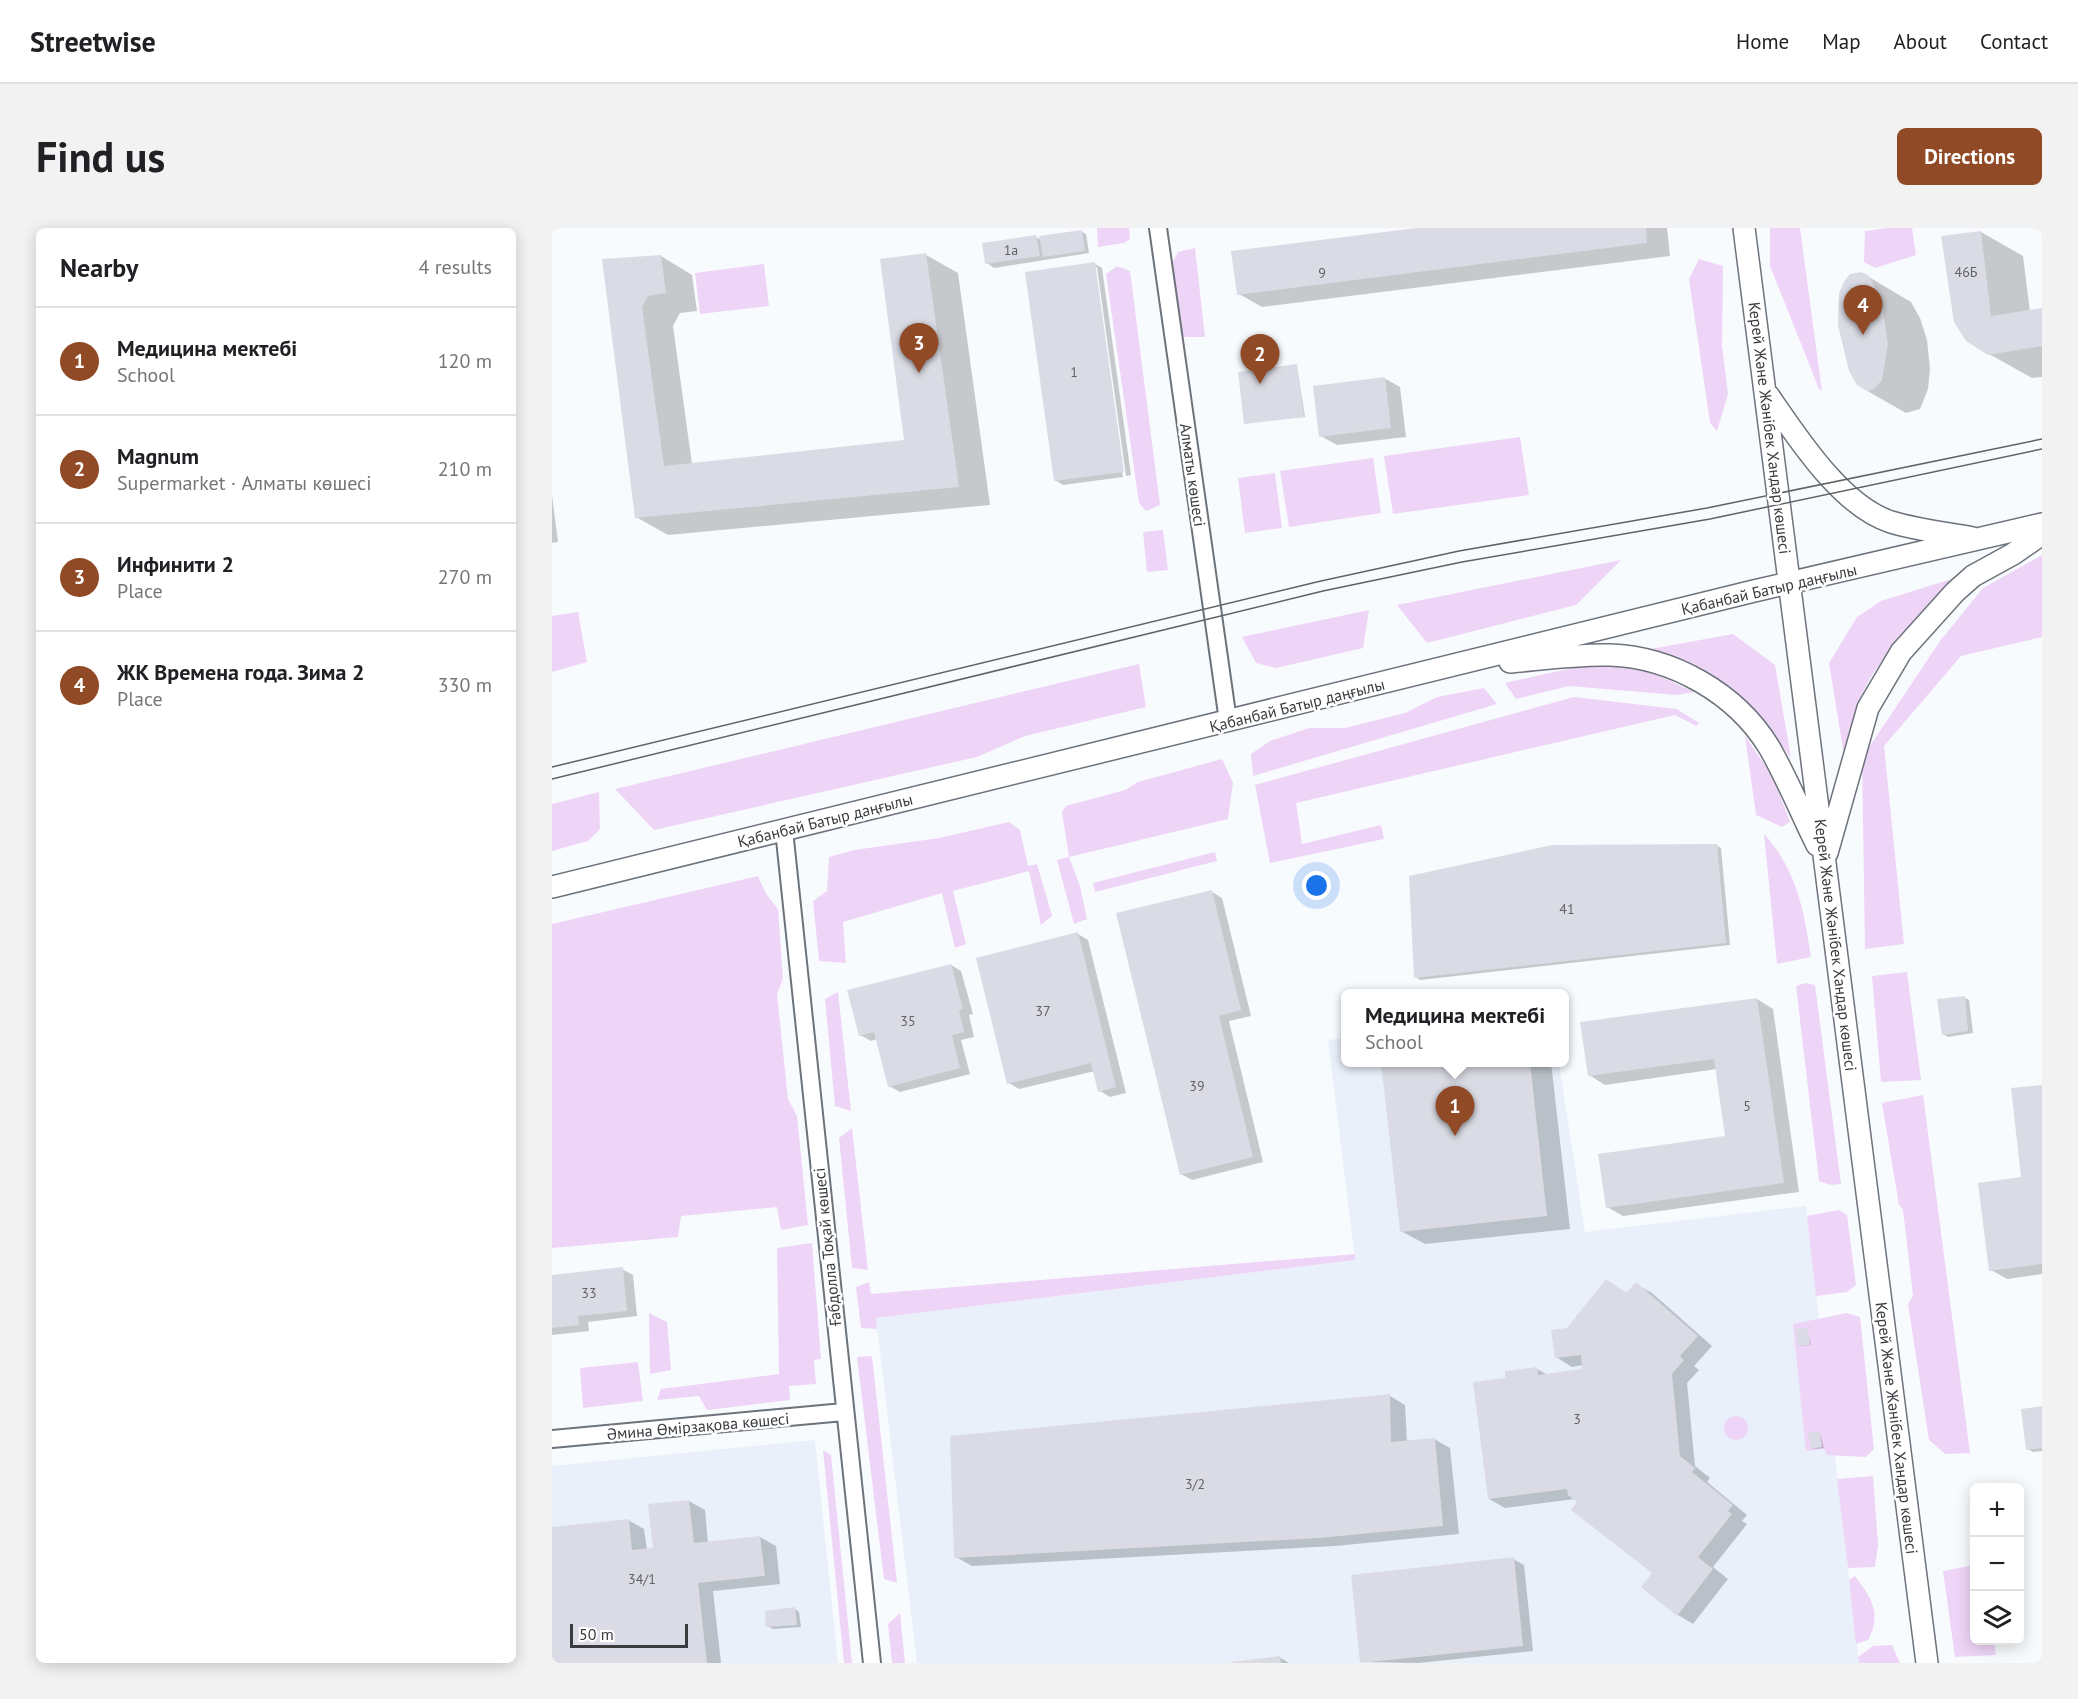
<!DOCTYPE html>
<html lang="en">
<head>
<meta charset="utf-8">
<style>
	:root { --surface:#fff; --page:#f2f2f2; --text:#202124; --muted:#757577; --line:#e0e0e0; --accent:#904a25 }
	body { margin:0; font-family:"PT Sans",sans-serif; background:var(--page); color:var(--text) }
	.controls { position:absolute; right:18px; bottom:18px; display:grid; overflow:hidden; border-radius:9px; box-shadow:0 3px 15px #0003 }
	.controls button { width:54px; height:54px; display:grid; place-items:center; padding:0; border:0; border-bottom:2px solid var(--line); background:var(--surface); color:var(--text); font:30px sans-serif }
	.scale { position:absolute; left:18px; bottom:15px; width:118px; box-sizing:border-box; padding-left:6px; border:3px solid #393b3f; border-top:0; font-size:16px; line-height:21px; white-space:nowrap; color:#393b3f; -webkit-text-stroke:4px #fff; paint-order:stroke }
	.you { position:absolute; left:765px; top:658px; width:21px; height:21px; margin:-15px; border:4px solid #fff; border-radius:50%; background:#1a73e8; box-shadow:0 0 0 9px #1a73e833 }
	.badge { display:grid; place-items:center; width:39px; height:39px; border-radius:50%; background:var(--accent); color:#fff; font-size:20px; font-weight:700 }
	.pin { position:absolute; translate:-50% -50px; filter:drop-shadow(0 2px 3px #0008) }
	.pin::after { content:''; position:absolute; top:32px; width:21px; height:18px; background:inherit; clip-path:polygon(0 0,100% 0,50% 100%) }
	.popup { position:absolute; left:789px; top:761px; width:228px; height:78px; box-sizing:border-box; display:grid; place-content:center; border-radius:9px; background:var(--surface); filter:drop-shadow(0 2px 4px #0005); font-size:20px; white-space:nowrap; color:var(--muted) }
	.popup b { font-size:22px; color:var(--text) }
	.popup::after { content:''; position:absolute; left:50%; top:100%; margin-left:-12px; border:12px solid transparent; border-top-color:var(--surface) }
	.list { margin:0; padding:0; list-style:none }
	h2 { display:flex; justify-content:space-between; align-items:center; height:78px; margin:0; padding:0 24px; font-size:26px }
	h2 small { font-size:20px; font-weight:400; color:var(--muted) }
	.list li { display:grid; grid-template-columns:39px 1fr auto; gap:18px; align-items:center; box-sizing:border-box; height:108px; padding:0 24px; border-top:2px solid var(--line) }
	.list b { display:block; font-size:22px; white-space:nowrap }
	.list p { margin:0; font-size:20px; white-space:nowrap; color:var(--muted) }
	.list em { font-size:20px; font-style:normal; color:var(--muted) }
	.icon { flex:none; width:33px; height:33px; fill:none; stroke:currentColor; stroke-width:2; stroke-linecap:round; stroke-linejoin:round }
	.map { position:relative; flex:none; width:1490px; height:1435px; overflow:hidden; border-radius:9px }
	header { display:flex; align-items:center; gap:36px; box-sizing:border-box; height:84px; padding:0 30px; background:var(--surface); border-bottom:2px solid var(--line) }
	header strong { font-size:28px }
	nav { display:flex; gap:33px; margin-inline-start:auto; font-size:21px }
	.intro { display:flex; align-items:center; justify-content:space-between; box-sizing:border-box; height:144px; padding:0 36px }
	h1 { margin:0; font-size:42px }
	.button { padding:15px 27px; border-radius:9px; background:var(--accent); color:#fff; font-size:21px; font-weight:700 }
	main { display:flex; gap:36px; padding:0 36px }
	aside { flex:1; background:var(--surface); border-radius:9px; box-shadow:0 3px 15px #0003 }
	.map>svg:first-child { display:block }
	.built { fill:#e9f0f9 }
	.green { fill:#eed5f7 }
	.shadow { fill:#0003 }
	.building { fill:#dbdbe5 }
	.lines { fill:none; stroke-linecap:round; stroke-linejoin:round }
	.minor-casing { stroke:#6d737b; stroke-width:20 }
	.major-casing { stroke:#6d737b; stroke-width:24 }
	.minor { stroke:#fff; stroke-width:16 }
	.major { stroke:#fff; stroke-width:21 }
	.tram { stroke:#606266; stroke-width:1.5 }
	.labels { text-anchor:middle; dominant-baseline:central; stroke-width:5; stroke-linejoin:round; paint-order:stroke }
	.number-label { font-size:14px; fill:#626368 }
	.street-label { font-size:16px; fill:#393b3f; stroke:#fff }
</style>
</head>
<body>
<header>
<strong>Streetwise</strong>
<nav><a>Home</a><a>Map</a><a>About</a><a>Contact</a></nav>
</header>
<div class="intro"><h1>Find us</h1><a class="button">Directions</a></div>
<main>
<aside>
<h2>Nearby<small>4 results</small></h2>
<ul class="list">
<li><span class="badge">1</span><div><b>Медицина мектебі</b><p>School</p></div><em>120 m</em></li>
<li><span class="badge">2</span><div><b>Magnum</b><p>Supermarket · Алматы көшесі</p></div><em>210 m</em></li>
<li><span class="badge">3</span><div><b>Инфинити 2</b><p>Place</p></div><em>270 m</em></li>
<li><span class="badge">4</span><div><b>ЖК Времена года. Зима 2</b><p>Place</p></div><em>330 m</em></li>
</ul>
</aside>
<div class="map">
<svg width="1490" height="1435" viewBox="0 0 1490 1435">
	<rect width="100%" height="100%" fill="#f8fbfe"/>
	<path class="built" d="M793,810l1,24 213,1 26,169 221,-26 53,457h-942l-41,-345 479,-58 -27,-220z
		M263,1212l23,223h-286v-197z"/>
	<path class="green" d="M545,0h32l1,11 -6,4 -26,4z
		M1218,0h30l22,163 -3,-2 -49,-123z
		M1334,0h26l4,27 -41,13 -11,-6 1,-31z
		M643,20l10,89h-23l-12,-70 8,-15z
		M1147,31l24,7 -1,79 6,49 -11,37 -7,-8 -21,-144z
		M212,36l5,42 -69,8 -5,-41z
		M565,38l13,5 30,234 -14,6 -7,-8 -33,-229z
		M968,209l9,58 -136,19 -9,-58z
		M821,230l8,55 -92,14 -9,-56z
		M723,245l7,55 -37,5 -7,-55z
		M611,302l5,40 -21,2 -4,-40z
		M1490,327v82l-81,19 -77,90 20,198 -39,5 -3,-191 78,-117 43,-53z
		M1069,332l-45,45 -149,38 -30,-38z
		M1406,349c-28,31 -75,74 -93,111 -11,21 -15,44 -21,67l-15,-92 28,-46 24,-16z
		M817,382l-6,38 -87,20 -20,-5 -14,-26z
		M26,384l9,50 -35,10v-56z
		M1181,406l42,31 16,93c-28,-38 -60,-79 -105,-97 -13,-5 -27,-7 -41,-11z
		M1078,435l65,29 -19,3 -107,-9 -53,13 -11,-16 67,-15z
		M587,436l7,43 -121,29 -48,21 -323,73 -39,-41z
		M932,460l13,16 -244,72 -2,-22 19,-13 39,-13h36l60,-15 32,-16z
		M1022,469l103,12 22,14 -3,3 -21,-11 -379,88 6,41 79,-19 3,14 -114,24 -15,-78z
		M1193,508l28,41 17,45 -8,5 -26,-12z
		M670,531l11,24 -5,36 -159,38 11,29 7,33 -13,5 -17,-64 12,-3 -7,-45 4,-6 59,-16 13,-8z
		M47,564l1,37 -12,12 -36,10v-47z
		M457,594l11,8 8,36 9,-2 15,52 -11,9 -12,-54 -76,20 13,53 -11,4 -13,-55 -99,29 3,41 -27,-2 -6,-60 14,-10 2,-34 25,-7 85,-12z
		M1212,606c33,36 40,77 47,123l-34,7z
		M663,624l2,9 -122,31 -2,-9z
		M206,648l8,18 12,15 5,70 -6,15 11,105 9,17 11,109 -27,5 -4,-23 -96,9 -3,21 -126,11v-324z
		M1355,744l14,108 -40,2 -9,-106z
		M1253,755l10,2 26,199 -10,1 -12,-4 -23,-195z
		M286,764l13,119 -16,-5 -10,-107z
		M1371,867l47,358 -25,1 -16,-14 -21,-136 5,-8 -10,-86 -4,-5 -17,-102z
		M300,900l16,142 -16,-2 -13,-130z
		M1287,982l8,5 9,70 -9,7 -31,4 -9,-80z
		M260,1015l9,116 -7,1 2,24 -27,2 1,14 -83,10 -8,-14 -42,4 4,-11 118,-15 -2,-126z
		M803,1026v6l-479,58 1,11 -16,-1 -5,-41 13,-5 2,12z
		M97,1085l18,9 4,48 -21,4z
		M1295,1085l13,4 14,132 -8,8 -39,-2 -3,-6 -18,2 -13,-127z
		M320,1128l25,227 -13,-4 -27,-222z
		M86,1134l5,39 -60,7 -3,-40z
		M1172 1200a12 12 0 1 1 24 0a12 12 0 1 1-24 0Z
		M271,1222l8,5 21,208h-8z
		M1321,1248l5,69 -3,22 -27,1 -11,-89z
		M1422,1337v75l20,1 2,14 -41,2 -12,-86z
		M1303,1348c17,22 27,38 13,64l-12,4 -7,-64z
		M348,1385l5,50h-13l-4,-39z
		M1340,1417l8,18h-41l-1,-6 15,-11z"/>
	<path class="shadow" d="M876,0h239l3,28 -408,51 -23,-13z
		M530,4l4,2 3,19 -95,15 -7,-5 49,-26 5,3z
		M1429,4l42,24 7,56 12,-2v67l-10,1 -43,-24z
		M374,27l32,18 32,232 -322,30 -32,-18 -32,-256 57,-5 31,19 5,36 -17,2 -7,13 19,138 214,-23z
		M543,36l7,4 29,207 -5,1 -29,-209h-3l29,210 -60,8 -8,-5 -28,-207z
		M1310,45l49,29 9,16 7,22 3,29 -2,20 -8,20 -14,4 -42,-24 -13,-18 -11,-46z
		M745,138l8,51 -60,6z
		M832,150l16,9 6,50 -69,8 -16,-9z
		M0,267l6,47 -6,1z
		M1164,617l5,3 9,97 -310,35 -4,-3z
		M660,664l10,6 29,118 -22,5 34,141 -71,18 -11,-6z
		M526,706l10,6 38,153 -16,4 -10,-6 -5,-20 -76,18 -10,-6z
		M399,737l10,6 12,43 -4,1 5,22 -13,3 9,34 -70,18 -11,-6 -12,-47 -6,2 -11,-6z
		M1412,769l5,3 4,33 -25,4 -5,-3z
		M1205,771l16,10 26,183 -176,24 -16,-9 120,-69 -10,-69 -112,16 -16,-10z
		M831,834h168l19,167 -145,15 -24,-13z
		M1490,858v188l-35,5 -16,-9 31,-92z
		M70,1041l11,6 4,41 -49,6 1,9 -37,4v-58z
		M1055,1053l21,13 8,-10 16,9 60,53 -18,20 5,4 -12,13 8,83 15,12 -3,4 40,33 -5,6 5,3 -34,43 15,12 -35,45 -15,-9 -24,-42 -79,-74 -70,9 -16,-9 18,-120 30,-10 11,6 36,-5 -1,-5 -11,2 -16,-10 12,-28z
		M1255,1101l4,16 -10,1 -2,-1z
		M838,1168l15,9 2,37 27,-3 16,9 9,86 -124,12 -363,20 -16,-9z
		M1490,1180v43l-9,1 -5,-3z
		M1268,1205l4,15 -10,1 -2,-1z
		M137,1273l16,9 3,33 52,-6 16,9 4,38 -67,7 8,72h-169v-134l76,-9 16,9 3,21 8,-1z
		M961,1331l11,6 9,86 -115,12 -56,-1z
		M243,1381l4,3 2,15 -28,2 -5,-3z
		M727,1429l10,6h-58z"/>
	<path class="building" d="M864,0h230l1,15 -410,52 -6,-44z
		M530,2l3,21 -42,6 -4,-21z
		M1429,3l10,85 51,-8v38l-54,9 -22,-14 -12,-19 -13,-86z
		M484,7l4,21 -55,8 -3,-21z
		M374,25l33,234 -324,31 -33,-259 59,-4 5,38 -18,3 -6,11 22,159 240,-26 -24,-181z
		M543,34l29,210 -70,9 -29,-209z
		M1310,44l7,4 13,26 6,42 -6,36 -8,9 -7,2 -10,-6 -8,-14 -11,-46 1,-32 6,-13 5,-6z
		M745,136l7,53 -60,7 -6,-52z
		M833,149l6,51 -72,9 -6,-51z
		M1165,616l9,99 -312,35 -5,-102 143,-31z
		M660,662l29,120 -22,6 34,141 -73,18 -64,-262z
		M526,704l38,155 -18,5 -7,-29 -84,21 -31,-126z
		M399,736l12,45 -4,1 5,22 -12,3 8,33 -72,19 -14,-55 -15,4 -12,-46z
		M1413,768l3,35 -26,4 -5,-36z
		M1205,770l27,185 -178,25 -8,-54 127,-18 -11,-77 -126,17 -8,-54z
		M829,834h149l17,154 -147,16z
		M1490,857v179l-53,7 -11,-88 43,-6 -10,-89z
		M71,1039l4,44 -49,5 1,9 -27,3v-53z
		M1054,1051l20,14 10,-11 62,54 -18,20 4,4 -12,14 8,82 15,12 -3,4 41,33 -5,6 4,3 -34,43 15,12 -36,47 -36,-29 11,-14 -81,-63 6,-8 -9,-7 -1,-6 -79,10 -15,-117 32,-4v-7l32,-4 1,8 44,-6 -1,-14 -26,3 -4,-28 16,-2z
		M1256,1100l2,17 -12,1 -3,-17z
		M838,1166l1,48 44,-4 8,88 -124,12 -365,20 -4,-122z
		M1490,1178v42l-16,2 -5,-41z
		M1268,1204l2,15 -11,2 -3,-16z
		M137,1272l5,43 66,-7 5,40 -67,7 9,80h-155v-136l77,-8 3,31 21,-2 -5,-44z
		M962,1329l9,89 -163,17 -9,-88z
		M243,1379l2,18 -31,2 -1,-16z
		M728,1428l1,7h-50v-1z"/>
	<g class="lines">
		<defs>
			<path id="minor" d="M606,0l70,493
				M232,602l88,833
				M0,1211l292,-27"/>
			<path id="major" d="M1192,0l183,1435
				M1216,167c29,42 73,111 123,127 26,8 55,11 82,16
				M958,434c33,-3 67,-8 100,-7 62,2 126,38 159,92 18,31 32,66 48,98
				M1275,625l41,-145 33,-56 54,-60 18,-16 40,-22 29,-20
				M0,659l1202,-296 288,-67"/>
		</defs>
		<use href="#minor" class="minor-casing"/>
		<use href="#major" class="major-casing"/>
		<use href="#minor" class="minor"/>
		<use href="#major" class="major"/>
		<path class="tram" d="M0,539l769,-186 138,-30 248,-43 335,-69
			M0,551l771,-188 139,-29 248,-43 332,-70"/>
	</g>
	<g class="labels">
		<g class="number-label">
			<text x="459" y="22">1а</text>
			<text x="1414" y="44">46Б</text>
			<text x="770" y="45">9</text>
			<text x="522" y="144">1</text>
			<text x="1015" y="681">41</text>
			<text x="491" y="783">37</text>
			<text x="356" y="793">35</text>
			<text x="645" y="858">39</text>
			<text x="1195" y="878">5</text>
			<text x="37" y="1065">33</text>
			<text x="1025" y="1191">3</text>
			<text x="643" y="1256">3/2</text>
			<text x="90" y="1351">34/1</text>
		</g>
		<g class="street-label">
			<text transform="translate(1218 200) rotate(83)">Керей Және Жәнібек Хандар көшесі</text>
			<text transform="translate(641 247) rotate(82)">Алматы көшесі</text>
			<text transform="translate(1217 361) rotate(-13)">Қабанбай Батыр даңғылы</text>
			<text transform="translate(745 477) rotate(-14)">Қабанбай Батыр даңғылы</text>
			<text transform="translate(273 592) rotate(-14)">Қабанбай Батыр даңғылы</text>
			<text transform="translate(1284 717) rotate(83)">Керей Және Жәнібек Хандар көшесі</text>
			<text transform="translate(275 1019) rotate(-96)">Ғабдолла Тоқай көшесі</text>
			<text transform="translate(146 1198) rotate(-5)">Әмина Өмірзақова көшесі</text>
			<text transform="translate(1345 1200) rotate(83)">Керей Және Жәнібек Хандар көшесі</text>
		</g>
	</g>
</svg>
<div class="controls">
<button>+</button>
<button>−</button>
<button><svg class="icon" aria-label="layers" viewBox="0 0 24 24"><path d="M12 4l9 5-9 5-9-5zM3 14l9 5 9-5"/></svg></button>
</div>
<div class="scale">50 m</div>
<div class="you"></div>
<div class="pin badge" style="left:903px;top:908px">1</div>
<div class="popup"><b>Медицина мектебі</b>School</div>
<div class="pin badge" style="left:708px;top:156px">2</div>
<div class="pin badge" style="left:367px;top:145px">3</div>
<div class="pin badge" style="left:1311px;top:107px">4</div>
</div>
</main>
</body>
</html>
